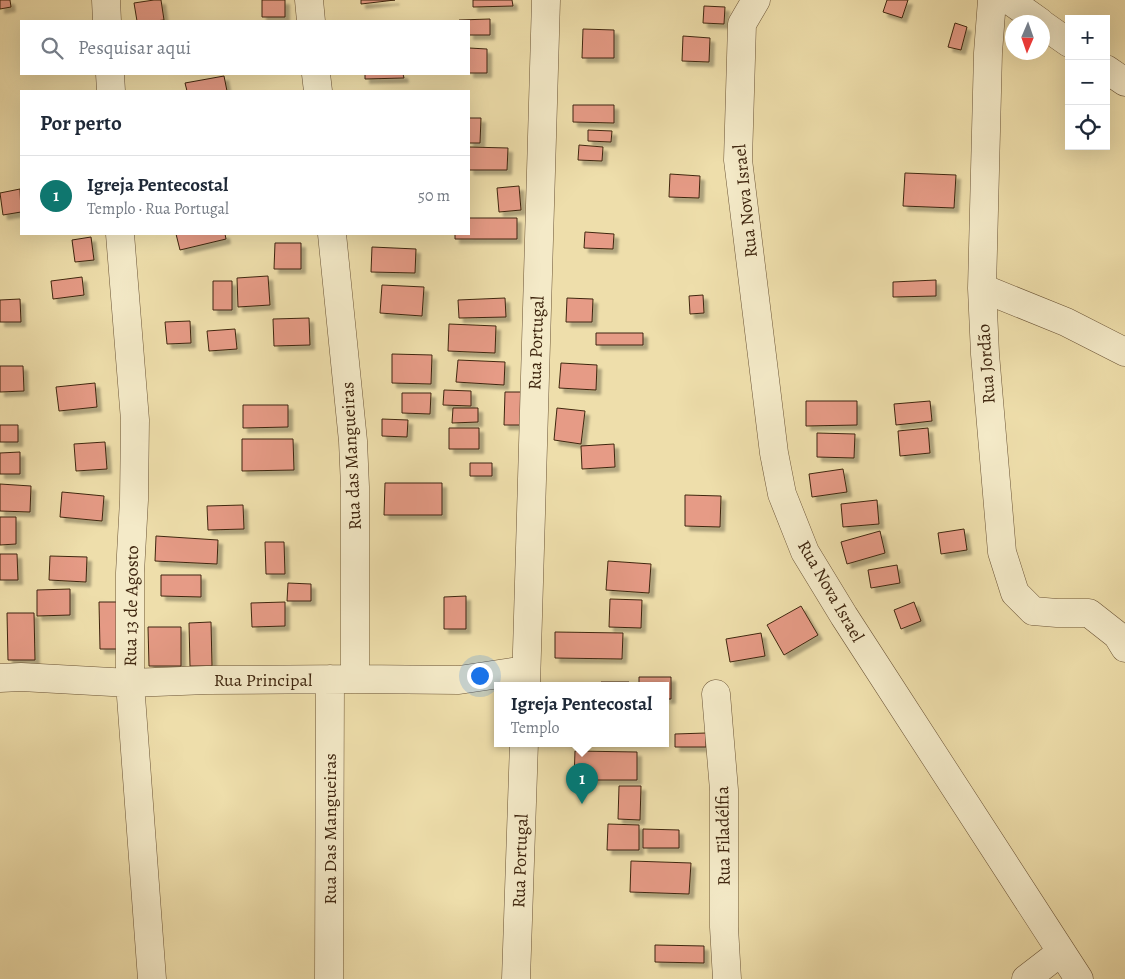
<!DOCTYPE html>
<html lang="pt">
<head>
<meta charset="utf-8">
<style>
	:root { --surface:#fff; --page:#f2f2f3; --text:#1f2937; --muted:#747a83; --line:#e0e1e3; --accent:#0f766e }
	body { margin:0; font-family:Alegreya,serif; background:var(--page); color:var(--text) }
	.controls { position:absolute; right:15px; top:15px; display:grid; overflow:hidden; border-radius:0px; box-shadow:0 5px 20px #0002 }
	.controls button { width:45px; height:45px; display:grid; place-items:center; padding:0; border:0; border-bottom:1px solid var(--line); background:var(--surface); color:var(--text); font:25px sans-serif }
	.compass { position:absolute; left:1005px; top:15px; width:45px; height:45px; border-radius:50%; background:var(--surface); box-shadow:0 5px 20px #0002; rotate:182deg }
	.you { position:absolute; left:479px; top:675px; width:18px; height:18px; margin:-12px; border:4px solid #fff; border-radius:50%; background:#1a73e8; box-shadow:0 0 0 8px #1a73e833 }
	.badge { display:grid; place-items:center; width:32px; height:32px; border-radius:50%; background:var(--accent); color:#fff; font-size:16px; font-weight:700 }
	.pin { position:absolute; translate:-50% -41px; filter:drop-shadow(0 1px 2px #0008) }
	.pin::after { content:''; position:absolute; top:26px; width:18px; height:15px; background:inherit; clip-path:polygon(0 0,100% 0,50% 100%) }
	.popup { position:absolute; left:494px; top:682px; width:175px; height:65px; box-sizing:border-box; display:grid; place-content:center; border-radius:0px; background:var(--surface); filter:drop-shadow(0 1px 4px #0005); font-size:16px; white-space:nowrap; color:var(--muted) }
	.popup b { font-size:19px; color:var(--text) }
	.popup::after { content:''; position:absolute; left:50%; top:100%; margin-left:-10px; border:10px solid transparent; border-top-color:var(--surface) }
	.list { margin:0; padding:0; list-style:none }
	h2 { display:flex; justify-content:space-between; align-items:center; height:65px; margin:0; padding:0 20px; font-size:21px }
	h2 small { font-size:16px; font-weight:400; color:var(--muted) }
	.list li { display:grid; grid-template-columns:32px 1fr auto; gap:15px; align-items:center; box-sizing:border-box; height:80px; padding:0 20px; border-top:1px solid var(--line) }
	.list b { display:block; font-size:19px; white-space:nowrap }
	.list p { margin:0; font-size:16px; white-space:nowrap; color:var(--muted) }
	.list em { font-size:16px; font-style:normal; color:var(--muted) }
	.icon { flex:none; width:28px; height:28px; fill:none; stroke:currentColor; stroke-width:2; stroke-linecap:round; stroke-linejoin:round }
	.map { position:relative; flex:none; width:1125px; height:979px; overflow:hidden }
	.search { position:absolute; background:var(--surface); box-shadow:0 5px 20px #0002; left:20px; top:20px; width:450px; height:55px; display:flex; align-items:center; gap:12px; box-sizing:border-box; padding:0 18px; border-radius:0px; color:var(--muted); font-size:19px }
	.panel { position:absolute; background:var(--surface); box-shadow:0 5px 20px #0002; left:20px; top:90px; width:450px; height:145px; border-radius:0px }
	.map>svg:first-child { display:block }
	.building { fill:#e69b86; stroke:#3f260f; filter:url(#shadow) }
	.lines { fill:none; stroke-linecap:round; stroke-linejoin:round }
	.minor-casing { stroke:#6b5436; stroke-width:29 }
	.minor { stroke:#f4eac8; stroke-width:28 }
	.labels { text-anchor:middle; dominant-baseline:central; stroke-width:4; stroke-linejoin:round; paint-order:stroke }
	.street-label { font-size:18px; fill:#3f260f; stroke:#f4eac8 }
</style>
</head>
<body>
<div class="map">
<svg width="1125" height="979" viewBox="0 0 1125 979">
	<defs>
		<filter id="shadow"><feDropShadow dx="4.5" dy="4.5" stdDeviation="1" flood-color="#0004"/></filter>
	</defs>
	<rect width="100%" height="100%" fill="#eedeab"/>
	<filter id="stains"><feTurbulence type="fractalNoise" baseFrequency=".004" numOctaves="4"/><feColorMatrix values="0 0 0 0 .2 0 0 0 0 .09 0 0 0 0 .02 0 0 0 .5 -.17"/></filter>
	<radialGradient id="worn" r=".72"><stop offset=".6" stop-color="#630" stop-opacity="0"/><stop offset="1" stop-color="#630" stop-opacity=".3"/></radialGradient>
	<path class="building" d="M0,0h10l1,7 -11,2z
		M154,0h7l3,20 -9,1h-18l-3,-18z
		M262,0h23v17h-23z
		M361,0h34l-34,4z
		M473,0h39l1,6 -40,1z
		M887,0h21l-6,18 -19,-6z
		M704,6l21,1 -1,17 -21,-1z
		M490,19v16h-21v-14h-10v-1z
		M955,23l12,4 -6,23 -13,-3z
		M583,29l31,1v28h-32z
		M683,36l27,2 -1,24 -27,-1z
		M469,48l18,1v24h-18z
		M365,74h38l1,4 -39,1z
		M224,76l3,15h-40l-2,-8z
		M573,105h41v18l-41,-1z
		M469,118h12l-1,25h-11z
		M588,130l24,1 -1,11 -23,-1z
		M579,145l24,2 -1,14 -24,-1z
		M469,147l39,1 -1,22h-38z
		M905,173l51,2 -2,33 -51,-2z
		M670,174l30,2 -1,22 -30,-1z
		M519,186l2,24 -22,2 -2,-24z
		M20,189l1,23 -18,3 -3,-22z
		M469,218h48v21h-62v-5h14z
		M585,232l29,2 -1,15 -29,-1z
		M176,234h49l1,5 -46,11z
		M91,237l3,23 -19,2 -3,-22z
		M275,243h26v26h-27z
		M372,247l44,2 -1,24 -44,-1z
		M268,276l2,29 -32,2 -1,-29z
		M82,277l2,18 -31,4 -2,-18z
		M936,280v16l-43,1v-15z
		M213,281h19v29h-19z
		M382,285l42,2 -2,29 -42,-3z
		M703,295l1,18 -14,1 -1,-18z
		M505,298l1,19 -47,1 -1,-18z
		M567,298l26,1 -1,23h-26z
		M20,299l1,23h-21v-22z
		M309,318l1,27 -36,1 -1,-27z
		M190,321l1,22 -24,1 -2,-22z
		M449,324l47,2 -1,27 -47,-2z
		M235,329l2,20 -28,2 -2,-20z
		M596,333h47v12h-47z
		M392,354l40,1 -1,29 -39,-1z
		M458,360l47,2 -1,23 -48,-3z
		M561,363l36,2 -1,25 -37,-2z
		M0,366h23l1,25 -24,1z
		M95,383l2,24 -38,4 -3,-24z
		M444,390l27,1v15l-28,-1z
		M505,392h20l-1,33h-20z
		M402,393h29l-1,21 -28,-1z
		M806,401h51v24l-51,1z
		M930,401l2,20 -36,4 -2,-21z
		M243,405h45v22l-45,1z
		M453,408h25v14l-26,1z
		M557,408l28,3 -4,33 -27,-4z
		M382,419l26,1 -1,17 -25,-1z
		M0,425h18v17h-18z
		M449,428h30v21h-30z
		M928,428l2,25 -30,3 -2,-25z
		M817,433l38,1 -1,24 -37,-1z
		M242,439h51l1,31 -52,1z
		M105,442l2,27 -31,2 -2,-27z
		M614,444l1,23 -33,2 -1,-23z
		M20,452v22h-20v-21z
		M470,463h22v13h-22z
		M843,469l4,23 -35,5 -3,-23z
		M385,483h57v32h-58z
		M0,484l31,2 -1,26 -30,-1z
		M62,492l42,4 -2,25 -42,-4z
		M685,495l36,1 -1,31 -35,-1z
		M877,500l2,24 -36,3 -2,-23z
		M243,505l1,24 -36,1 -1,-24z
		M0,517h16v27l-16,1z
		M964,529l3,21 -26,4 -3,-21z
		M880,531l5,22 -38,11 -6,-22z
		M156,536l62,4 -1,24 -62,-3z
		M265,542h19l1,32h-19z
		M0,554h17l1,26h-18z
		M50,556l37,1 -1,25 -37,-2z
		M608,561l43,3 -2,29 -43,-3z
		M897,565l3,18 -29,5 -3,-18z
		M161,575h40v22l-40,-1z
		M288,583l23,1v17h-24z
		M70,589v26l-33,1v-26z
		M466,596v33h-22v-32z
		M610,599l32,1 -1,28 -32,-1z
		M99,602h21v47h-20z
		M285,602v24l-33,1 -1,-24z
		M914,602l7,19 -20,8 -7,-19z
		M801,606l17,29 -34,20 -17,-30z
		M7,613h27l1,47h-27z
		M211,622l1,44h-22l-1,-43z
		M148,627h33v39h-32z
		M555,632l68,1 -1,26 -67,-1z
		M761,633l4,23 -35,6 -4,-23z
		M639,677h32v22h-5v-14h-27z
		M601,682h28v3h-28z
		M706,733v14h-31v-13z
		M575,751l62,1v28h-63z
		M619,786h22l-1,34 -22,-1z
		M608,824l31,1v25h-32z
		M643,829l36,1v18h-36z
		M631,861l60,2 -2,31 -59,-2z
		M655,945l49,1v17l-49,-1z"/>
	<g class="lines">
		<defs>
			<path id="minor" d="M106,0l1,21
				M309,0l2,21
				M756,0l-14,24 -4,136 36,293 8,41 23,58 39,64 235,363
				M992,0l-4,53 -6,235 3,66 17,198 13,41 18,18 24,2h32l28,22 8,13
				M1009,0l31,22
				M1042,24l27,19
				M1106,69l19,13
				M110,74l1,17
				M316,74l2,17
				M120,234l15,186 -1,80 -4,73v110l22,296
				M332,234l21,207 2,46v192
				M982,288l84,34 59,30
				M0,678l21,-1 109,6 77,-3 148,-1 104,1 67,-10
				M526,685l20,-685
				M716,694l8,96v137l3,52
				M329,979l1,-300
				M516,979l8,-236
				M1026,979l35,-27"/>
		</defs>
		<use href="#minor" class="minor-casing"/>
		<use href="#minor" class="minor"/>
	</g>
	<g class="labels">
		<g class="street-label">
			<text transform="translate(745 201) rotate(-96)">Rua Nova Israel</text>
			<text transform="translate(536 343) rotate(-88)">Rua Portugal</text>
			<text transform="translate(986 364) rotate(-94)">Rua Jordão</text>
			<text transform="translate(351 456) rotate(-93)">Rua das Mangueiras</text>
			<text transform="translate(831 591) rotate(60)">Rua Nova Israel</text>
			<text transform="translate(131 606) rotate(-89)">Rua 13 de Agosto</text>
			<text x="263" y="680">Rua Principal</text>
			<text transform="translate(330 829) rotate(-90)">Rua Das Mangueiras</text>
			<text transform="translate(723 836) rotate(-91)">Rua Filadélfia</text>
			<text transform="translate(520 861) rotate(-88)">Rua Portugal</text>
		</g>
	</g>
	<rect width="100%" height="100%" filter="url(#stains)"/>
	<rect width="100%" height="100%" fill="url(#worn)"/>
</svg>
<div class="controls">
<button>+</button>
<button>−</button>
<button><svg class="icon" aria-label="locate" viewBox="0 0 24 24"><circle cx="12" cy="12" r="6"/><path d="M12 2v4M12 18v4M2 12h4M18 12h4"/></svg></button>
</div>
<svg class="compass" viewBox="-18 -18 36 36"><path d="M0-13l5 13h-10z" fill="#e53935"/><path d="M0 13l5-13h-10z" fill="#747a83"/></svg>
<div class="you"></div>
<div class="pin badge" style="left:582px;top:804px">1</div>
<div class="popup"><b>Igreja Pentecostal</b>Templo</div>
<div class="search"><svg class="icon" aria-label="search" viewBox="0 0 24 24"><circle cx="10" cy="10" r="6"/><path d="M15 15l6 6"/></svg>Pesquisar aqui</div>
<section class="panel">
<h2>Por perto<small></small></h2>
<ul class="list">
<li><span class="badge">1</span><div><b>Igreja Pentecostal</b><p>Templo · Rua Portugal</p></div><em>50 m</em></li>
</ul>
</section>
</div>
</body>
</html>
